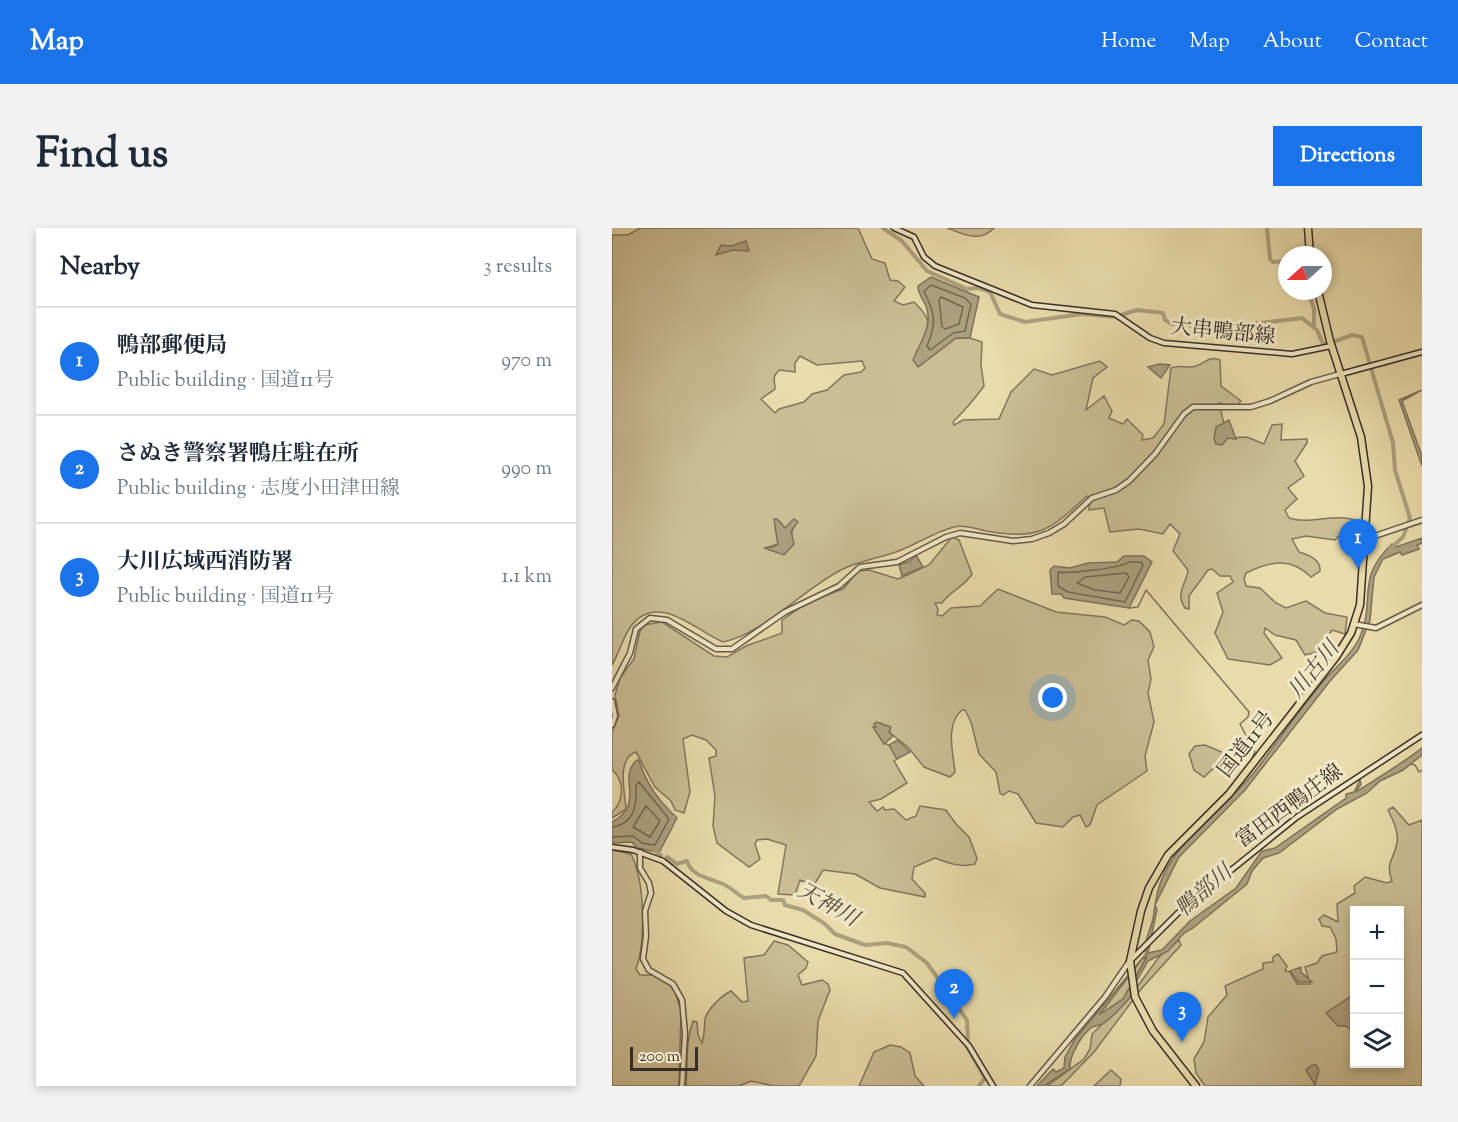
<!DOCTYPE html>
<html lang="en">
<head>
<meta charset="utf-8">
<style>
	:root { --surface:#fff; --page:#f2f2f3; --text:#1f2937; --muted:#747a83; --line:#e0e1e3; --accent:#1a73e8 }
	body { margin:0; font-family:"Sorts Mill Goudy","Noto Serif JP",serif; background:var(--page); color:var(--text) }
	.controls { position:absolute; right:18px; bottom:18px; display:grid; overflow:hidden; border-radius:0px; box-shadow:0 3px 9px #0003 }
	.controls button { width:54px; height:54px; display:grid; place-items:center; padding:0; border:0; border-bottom:2px solid var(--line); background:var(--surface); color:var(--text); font:30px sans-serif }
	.compass { position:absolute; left:666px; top:18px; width:54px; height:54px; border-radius:50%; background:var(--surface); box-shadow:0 3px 9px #0003; rotate:249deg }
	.scale { position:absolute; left:18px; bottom:15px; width:68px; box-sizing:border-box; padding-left:6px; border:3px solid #392e27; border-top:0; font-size:16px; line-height:21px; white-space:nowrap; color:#392e27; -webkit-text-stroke:4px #f1e8c8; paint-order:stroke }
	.you { position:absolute; left:441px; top:470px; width:21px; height:21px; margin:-15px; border:4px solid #fff; border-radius:50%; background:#1a73e8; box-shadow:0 0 0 9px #1a73e833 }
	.badge { display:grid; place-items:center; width:39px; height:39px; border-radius:50%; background:var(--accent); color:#fff; font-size:20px; font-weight:700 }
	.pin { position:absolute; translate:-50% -50px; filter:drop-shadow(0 2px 3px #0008) }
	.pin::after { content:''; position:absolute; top:32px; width:21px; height:18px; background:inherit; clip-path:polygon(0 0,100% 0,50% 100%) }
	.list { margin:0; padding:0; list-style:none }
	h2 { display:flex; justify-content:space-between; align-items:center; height:78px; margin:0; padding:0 24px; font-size:26px }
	h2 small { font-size:20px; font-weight:400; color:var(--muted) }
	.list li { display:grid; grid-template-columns:39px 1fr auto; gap:18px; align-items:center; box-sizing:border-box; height:108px; padding:0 24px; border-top:2px solid var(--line) }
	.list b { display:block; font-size:22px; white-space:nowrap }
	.list p { margin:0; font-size:20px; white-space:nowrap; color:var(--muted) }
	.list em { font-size:20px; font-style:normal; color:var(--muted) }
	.icon { flex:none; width:33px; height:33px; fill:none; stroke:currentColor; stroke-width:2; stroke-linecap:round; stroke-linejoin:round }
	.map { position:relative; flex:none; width:810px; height:858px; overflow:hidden; border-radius:0px }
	header { display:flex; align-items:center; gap:36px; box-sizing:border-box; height:84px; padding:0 30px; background:var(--accent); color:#fff }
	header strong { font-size:28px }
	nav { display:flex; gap:33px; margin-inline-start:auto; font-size:21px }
	.intro { display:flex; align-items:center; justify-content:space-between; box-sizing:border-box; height:144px; padding:0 36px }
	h1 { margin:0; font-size:42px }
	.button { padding:15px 27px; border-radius:0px; background:var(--accent); color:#fff; font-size:21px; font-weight:700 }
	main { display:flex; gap:36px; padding:0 36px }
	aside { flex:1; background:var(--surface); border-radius:0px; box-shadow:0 3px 9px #0003 }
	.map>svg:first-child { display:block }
	.green { fill:#cbbe95; stroke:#82765e; stroke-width:1.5; fill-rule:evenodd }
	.water { fill:#ada07e; stroke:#7f725b; stroke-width:1.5; fill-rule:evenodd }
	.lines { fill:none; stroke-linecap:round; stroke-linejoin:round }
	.shore { stroke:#736752; stroke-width:1.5 }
	.stream { stroke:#7f725b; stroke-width:1.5 }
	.river { stroke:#ada07e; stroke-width:4 }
	.tertiary-casing { stroke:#655948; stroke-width:7 }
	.secondary-casing { stroke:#392e27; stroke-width:7 }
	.trunk-casing { stroke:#392e27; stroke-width:9 }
	.tertiary { stroke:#f1e8c8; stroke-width:4 }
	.secondary { stroke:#f1e8c8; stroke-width:4 }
	.trunk { stroke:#e9dbab; stroke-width:6 }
	.labels { text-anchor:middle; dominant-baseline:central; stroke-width:6; stroke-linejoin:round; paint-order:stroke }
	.street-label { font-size:21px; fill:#392e27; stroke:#f1e8c8 }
	.water-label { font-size:22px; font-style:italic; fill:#564a3d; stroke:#f1e8c8 }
</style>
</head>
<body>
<header>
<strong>Map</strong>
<nav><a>Home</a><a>Map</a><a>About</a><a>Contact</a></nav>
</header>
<div class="intro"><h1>Find us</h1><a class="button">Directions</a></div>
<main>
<aside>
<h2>Nearby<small>3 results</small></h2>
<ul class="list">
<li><span class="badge">1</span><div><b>鴨部郵便局</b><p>Public building · 国道11号</p></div><em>970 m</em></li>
<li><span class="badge">2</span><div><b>さぬき警察署鴨庄駐在所</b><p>Public building · 志度小田津田線</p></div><em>990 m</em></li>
<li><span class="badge">3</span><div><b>大川広域西消防署</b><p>Public building · 国道11号</p></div><em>1.1 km</em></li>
</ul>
</aside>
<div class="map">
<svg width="810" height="858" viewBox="0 0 810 858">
	<rect width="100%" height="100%" fill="#e9dbab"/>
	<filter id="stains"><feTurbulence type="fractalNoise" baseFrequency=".00333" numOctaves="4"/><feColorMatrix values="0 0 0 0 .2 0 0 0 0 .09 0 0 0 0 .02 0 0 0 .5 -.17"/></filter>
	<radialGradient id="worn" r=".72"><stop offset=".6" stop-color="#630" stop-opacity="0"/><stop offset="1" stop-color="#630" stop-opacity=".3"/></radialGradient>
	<path class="green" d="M28,0h218l14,31 13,4 5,17 8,1 7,6 -11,14 9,4 11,-3c16,16 17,19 8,39 -3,7 -2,17 -3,25l37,-28h14l12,4 -1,23 3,21c-8,11 -21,26 -31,36l1,3 9,-5 36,-1 12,-27 23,-23 18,6 48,-14 7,6 -14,11 -7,32 18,-14 8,15 -3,7 14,6 4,-5 16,16 -1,5 11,-2 11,-14 7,-56c9,-4 16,1 25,-2 10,-3 13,-11 24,-6l1,26 20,15 -5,5 -17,-3 5,21 -9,10 3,10 3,1 7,-7 19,-1 17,7 8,-19 10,-1 -1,16 26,-1v4l-12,18 9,15 -16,12 9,11 -12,11 4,8c21,7 43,-5 66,2l-20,20 -29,-4 -14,3 7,13c9,3 22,7 21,19l-9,6c-20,-20 -40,-16 -65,-4l-2,6 2,7 14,2 16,15 10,5 20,-7 19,12 22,4 -2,17 -13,-4c-11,15 -1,20 -27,25l-9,-15 -21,-5 -10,-7 -1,5 18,25 -12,7 -42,-6 -13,-26 8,-21 -6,-19 16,-11 -3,-6h-10l-8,-7 -4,1 -19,26v13l-4,-1c-10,-15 1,-23 3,-38l-15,-19 7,-17 -10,-10 -7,10 -24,-5 -29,3 -6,-24 -15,2 1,-11 -3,-3c-38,35 -48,44 -101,35 -9,-2 -23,-7 -32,-4 -20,5 -38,18 -58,25 -17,6 -37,9 -53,17 -39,19 -79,65 -120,73 -27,-11 -65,-51 -92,-16 -8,11 -12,27 -19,39v-430h16zM188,128l17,9 45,-4 3,7 -4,4 -17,3 -17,15 -15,4 -8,8 -25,7 -4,4 -14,-14 14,-10c0,-8 -4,-13 5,-19l15,2v-9zM182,292l-3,19 3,5 -10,10 -19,-6 13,-4 -3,-17 4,-6 6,7z
		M335,0h47c-15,16 -32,5 -47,0z
		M340,309l7,3 13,34c-8,13 -22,17 -30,29h-7l3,6 -1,6 5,1 9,-8 29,-2 18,-17 58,23 49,5 19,8 8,-5 7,1 11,11 4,15 -6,13 3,19 -3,14 6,29 -9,34 2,15 -50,34 -7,20 -4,2 -6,-12 -7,2 -10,10 -27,-4 -18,-29 -9,-3 -6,4 -3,-2 -4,-21 -17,-18 -8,-32 -6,-12h-3c-17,14 -9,43 -7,62l-5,5 -26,-10 -16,-20 -18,-14v-6l-10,-4 -6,1 10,19 5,2 8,14 -3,2 13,22 -26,16 -12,3 8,9 6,-4 2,3 9,-1 12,11 10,-4 4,-10 26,4 10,14 13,13 8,21 -2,6c-14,4 -27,-1 -40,-6l-21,9 -2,12 13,14v4l-45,-9 -25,-14 -32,-4 -9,15 -14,-5 -5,15 -17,-1 8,-49 -19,-6 -10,1 -2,4 5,15 -11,8 -32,-24 -4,-17 2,-30 -6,-38 7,-2v-6l-10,-10 -14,-5 -9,4 7,53 -6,21 -9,-3 -4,-9 -16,-14 -19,-35c-20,6 -11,41 -10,57l-14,9v-6c12,-10 13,-32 0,-42v-38l7,-16 -4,-21 5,-17 14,-19 6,-28 4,-6 18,-3 52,34 13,1 19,-11 36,-13v-13l28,-19 33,-12 15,-18 11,-1 29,9 9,-4 22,-10z
		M593,517l19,8 2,4 -22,20 -10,-7 -5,-16 6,-8z
		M781,579l16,18 13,-5v266h-217l-9,-13 -2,-14 10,-17 4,-25 19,-22 -2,-9 38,-17v-6l10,-1v-5l5,-3 9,12 -2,5 5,1 7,12h13l-5,-17 12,-4 5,-7 15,-4 -1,-13 -6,-12 -8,-1 -3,-7 5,-4 14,7 -1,-18 18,-11 -1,-7 11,-9 22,6 5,-2c-7,-19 2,-21 5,-38 2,-11 -4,-23 -9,-33zM742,682h46v154h-46z
		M0,622l19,4c14,27 15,87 5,115l4,6h16l16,9 9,26 -2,76h-67z
		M567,712l2,5 -39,43 -48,64 -33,34h-14l37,-27 6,-10 2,-15 37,-36 30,-41z
		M162,713l14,4 20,17 -2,6 -8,7 4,10 20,-5 6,4 2,6 -12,31 -2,35 -17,30h-25l-23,-5 -12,5h-53c2,-23 -1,-42 7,-65l4,1 1,13 4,8c3,-9 2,-15 3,-24 2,-9 17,-24 26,-28l11,11 6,-1 -4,-43 20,-3z
		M535,728l-24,43 -24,16 43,-56z
		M278,817l11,2 9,6 5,23 9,10h-65l15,-34z
		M499,842l10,9 -1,7h-26z"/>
	<path class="water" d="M134,13l3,10 -16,-1 -17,5 5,-10 10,1z
		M319,49l48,20 -9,41h-14l-38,29 -5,-7c7,-19 19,-30 14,-51 -2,-9 -9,-13 -9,-23z
		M547,136l11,1 -9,13 -13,-11z
		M810,162l-20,11 20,55v10l-23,-66z
		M617,192l7,19 -8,-1 -6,7 -6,-1 -2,-5 2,-12z
		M162,291h3l8,9 9,-9 4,3 -7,9 3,13 -10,11 -20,-7 9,-1 5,-3z
		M810,310v5l-5,2 2,4 -17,6 -2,-3 -17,7 -9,18 -4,43 -12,30 -28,31 -85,109 -66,67 -24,48 2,4 -9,44 14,-3 28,-29 46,-33 26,-37 13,-3 71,-50v-4l8,-2 6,-12 1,4 -5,8c22,-14 45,-28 66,-44v7l-19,15 -23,11 -13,12 -30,16 -58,44 -16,5 -11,13 -5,13 -54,44 -9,5 -16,18 -20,10 -12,21 1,6c-8,11 -22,27 -33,35 -4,3 -9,2 -13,5 -10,8 -22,28 -21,41l-26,17h-7l16,-17 3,3 8,-4 1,-11 10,-18 71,-85c-3,-11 4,-23 7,-35 2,-14 3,-28 10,-43 17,-39 65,-71 92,-105 24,-31 46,-64 72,-94 11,-12 24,-22 32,-38 18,-39 -5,-59 33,-95l4,3zM535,729l-24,42 -24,16 43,-56z
		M304,327l7,12 -21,9 -3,-11 11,-4z
		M512,328h20l8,6 -23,46 -65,-10 -3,-4h-9l-2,-24 4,-4 16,2 18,-5 29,-1z
		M264,494l15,5 -2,5 4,4 -9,8 -11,-17h3l-2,-3z
		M286,512l12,12 -13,7 -8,-14z
		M25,532h2c7,24 20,41 38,58l-17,33 -3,1 -20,-4 -5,-6 -20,1v-21c35,-19 4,-44 25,-62z
		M689,739v5l11,10h-14l-8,-11z
		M741,767l1,3v34l-8,-6h-8l-12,-13z
		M700,837h4l3,5 -4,15 -9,-15z"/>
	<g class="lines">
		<path class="shore" d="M319,57l34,13 6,6 -6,27 -12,2 -23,17 -3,-4c10,-24 8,-32 -3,-55z
			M329,69l22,10 -4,17 -14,5 -3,-2 -3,-27z
			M517,334h12l2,3 -18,37 -57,-10 -10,-6v-14c11,2 63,-4 71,-10z
			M514,345l3,4 -9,16 -25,-3 -18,-7 8,-6z
			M34,578l14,15 -10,16 -17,-10z
			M0,599c23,-3 25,-23 24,-42l3,-3 30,37 -14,26 -13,-2 -9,-7 -21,1"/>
		<path class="stream" d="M517,380l9,-1 8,-17 103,122 -1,5 -8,7 15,28 -7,15
			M799,536l4,1 4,7 3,-2"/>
		<path class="river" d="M271,0l19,13 25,30 40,18 12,-1 11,4 10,22 25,8 57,-8 34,3
			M655,0l3,31 3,3 14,-1
			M696,63l6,18v17
			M509,87l16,-5 26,3 2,7 7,4 11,-1 20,7 99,-12 15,12 6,14 4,1
			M721,114l19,-7 10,2 31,106 2,27 15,48 -7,19 -13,12
			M42,621l7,7
			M55,629l10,7 10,-3c5,16 23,17 36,23 7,3 14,10 21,14l22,-2 5,4h12l2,5 18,5 22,14 10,10 30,11 22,-2 19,4 21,16 40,57 1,21
			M354,817l19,33 -6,8"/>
		<defs>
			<path id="tertiary" d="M754,311l56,-19
				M742,396l22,4 46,-23
				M0,460l18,-35 6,-24 14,-11 17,2 49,29h16l53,-37 54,-26 21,-19 37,-5 49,-25 14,-4 53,8 19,-2 17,-6 15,-9 28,-26 24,-8 13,-9 26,-27 29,-40 9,-7h58l19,-6 41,-19 29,-8
				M0,473l3,15 -3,9
				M28,624v16l9,15 2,10 -6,18 1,25 -3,23 6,11 24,14 9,16 3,34 -3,52
				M418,858l75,-89 24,-35"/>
			<path id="secondary" d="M282,0l20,9 10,20 11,9 97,39 83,9 35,24 14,5 128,11 39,-8
				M729,146l81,-22
				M0,619l21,3 30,11 63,50 25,14 152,48 66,73 24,40
				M518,733l48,-48 119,-96 125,-82"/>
			<path id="trunk" d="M696,0l2,27
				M584,858l-43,-55 -18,-34 -5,-36 11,-50 8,-23 19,-33 61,-61 107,-137 15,-24 9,-28 8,-119 -7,-49 -31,-96 -12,-50"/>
		</defs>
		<use href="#tertiary" class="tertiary-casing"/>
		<use href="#secondary" class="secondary-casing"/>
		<use href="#trunk" class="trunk-casing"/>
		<use href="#tertiary" class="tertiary"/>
		<use href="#secondary" class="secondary"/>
		<use href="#trunk" class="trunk"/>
	</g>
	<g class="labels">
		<g class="street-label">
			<text transform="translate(611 105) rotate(6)">大串鴨部線</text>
			<text transform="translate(635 517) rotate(-52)">国道11号</text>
			<text transform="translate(678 579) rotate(-36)">富田西鴨庄線</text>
		</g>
		<g class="water-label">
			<text transform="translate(703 443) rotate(-51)">川古川</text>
			<text transform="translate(593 664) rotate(-41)">鴨部川</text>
			<text transform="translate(215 678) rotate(29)">天神川</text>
		</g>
	</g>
	<rect width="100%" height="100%" filter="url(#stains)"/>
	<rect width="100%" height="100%" fill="url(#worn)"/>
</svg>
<div class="controls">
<button>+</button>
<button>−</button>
<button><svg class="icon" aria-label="layers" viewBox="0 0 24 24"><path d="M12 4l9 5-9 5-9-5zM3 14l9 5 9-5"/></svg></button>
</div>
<svg class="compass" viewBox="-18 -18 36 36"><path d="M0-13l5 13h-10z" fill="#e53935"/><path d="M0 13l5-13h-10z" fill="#747a83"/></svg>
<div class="scale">200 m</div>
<div class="you"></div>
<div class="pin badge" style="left:746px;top:341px">1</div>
<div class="pin badge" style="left:342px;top:791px">2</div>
<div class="pin badge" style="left:570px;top:814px">3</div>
</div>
</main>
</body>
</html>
